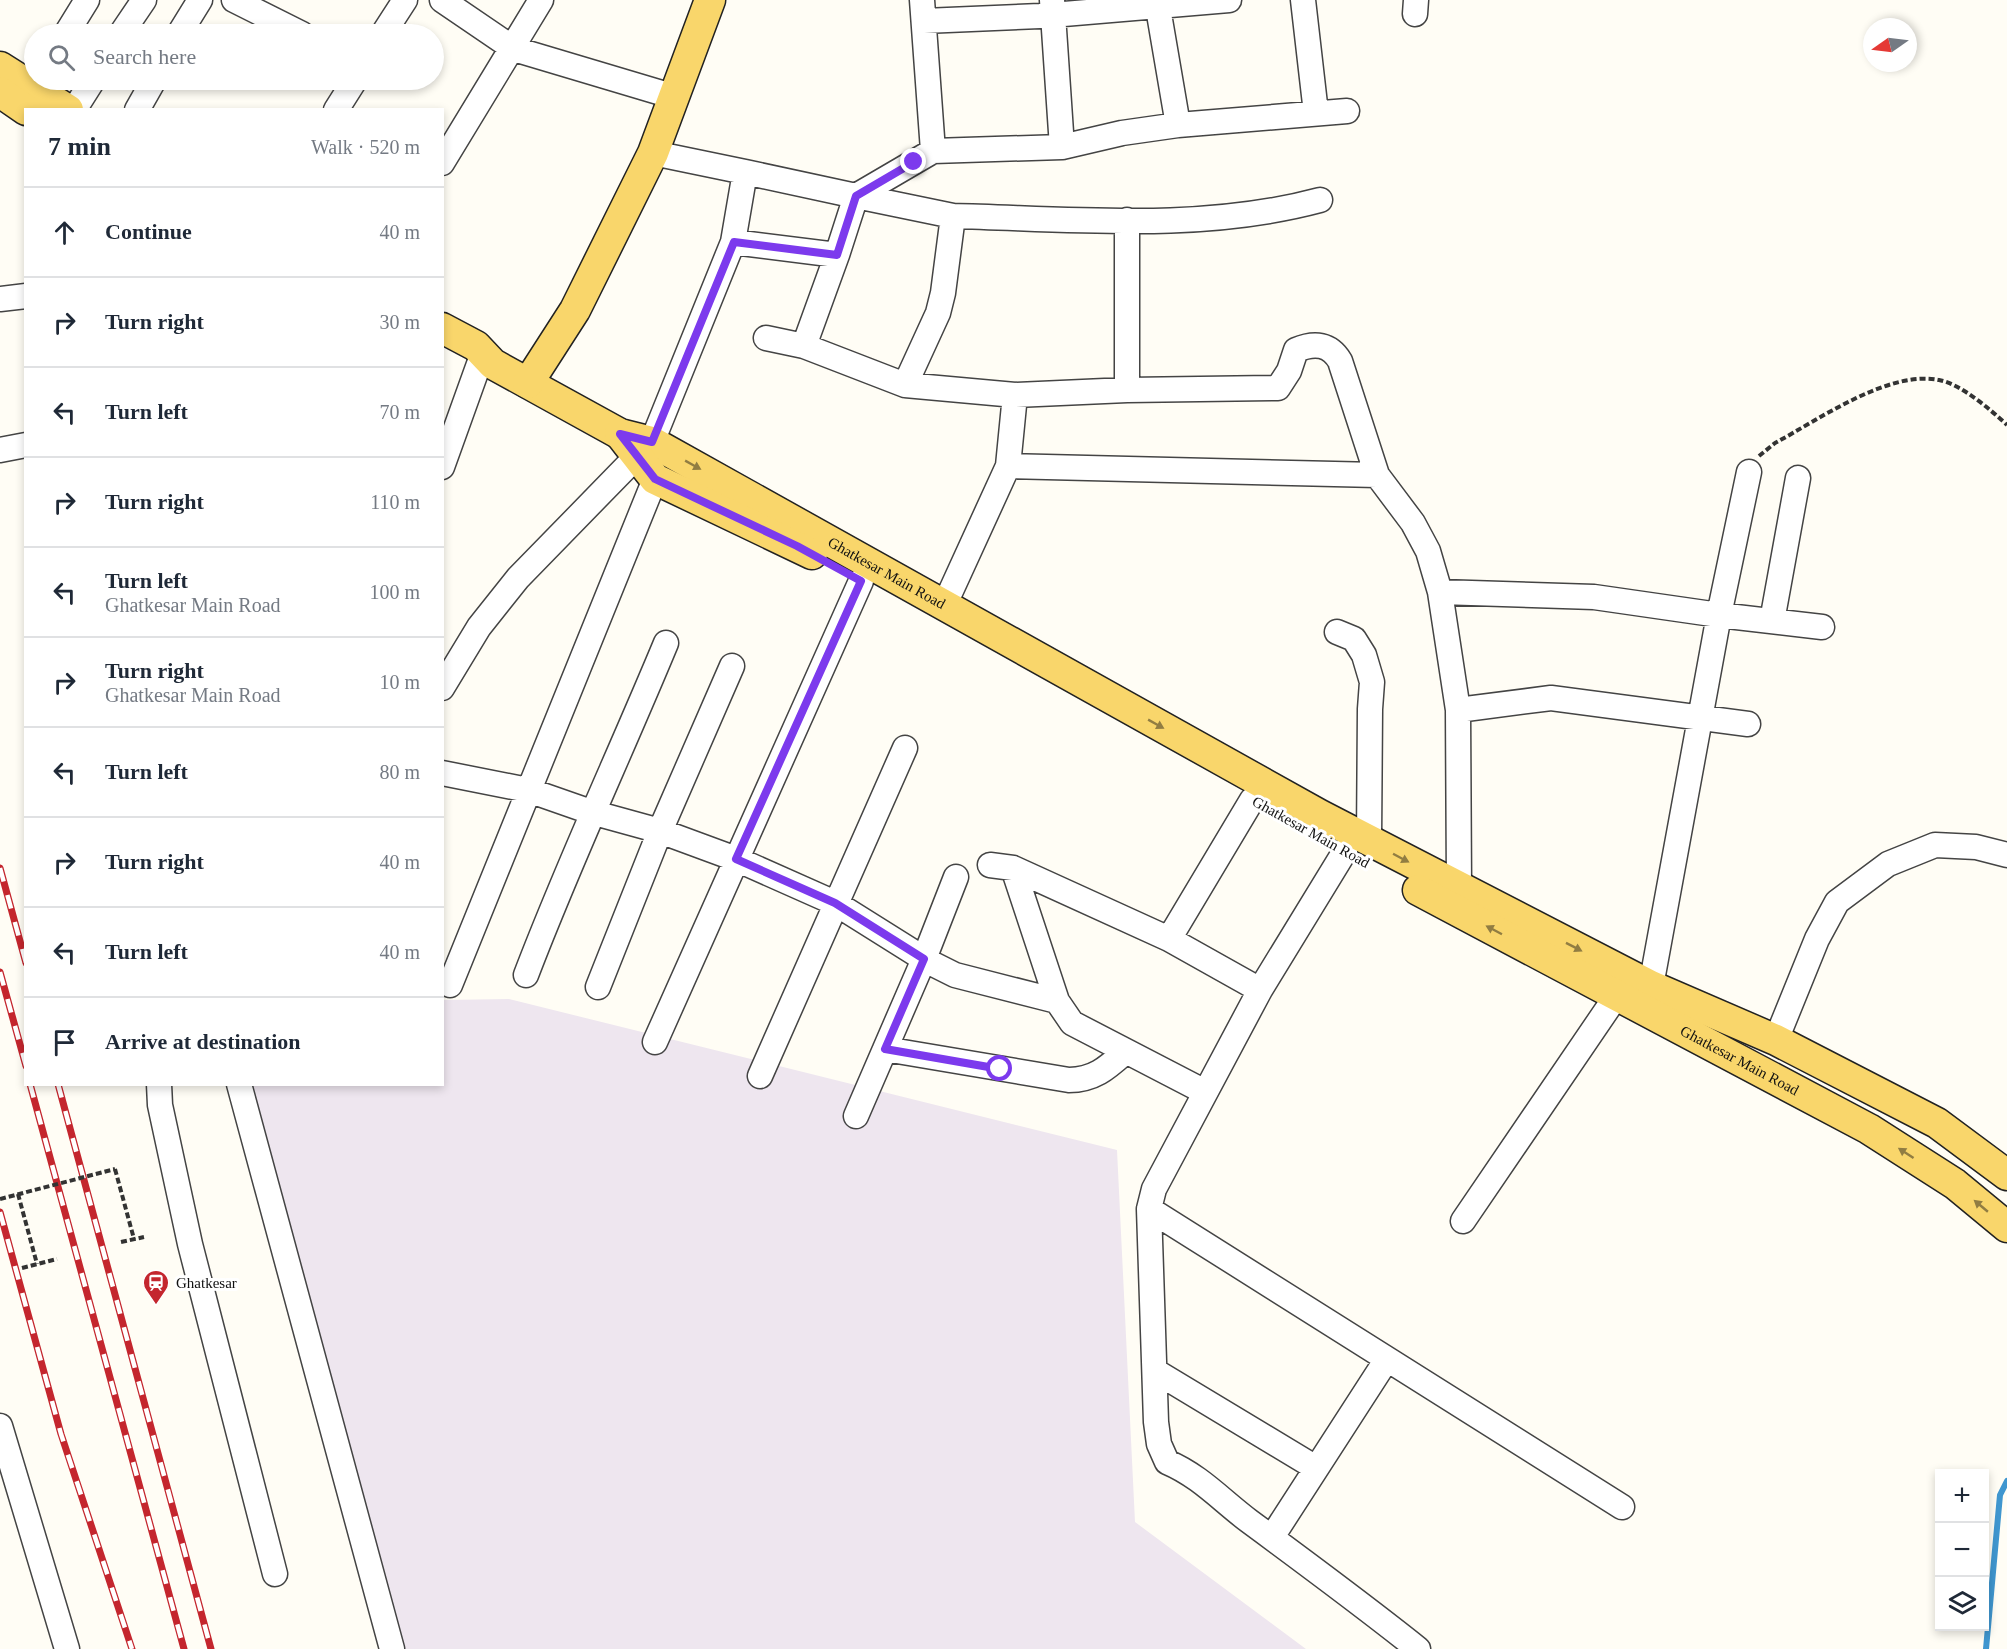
<!DOCTYPE html>
<html lang="en">
<head>
<meta charset="utf-8">
<style>
	:root { --surface:#fff; --page:#f6f6f7; --text:#1f2937; --muted:#747a83; --line:#e0e1e3 }
	body { margin:0; font-family:"Times New Roman",serif; background:var(--page); color:var(--text) }
	.controls { position:absolute; right:18px; bottom:18px; display:grid; overflow:hidden; border-radius:0px; box-shadow:0 3px 9px #0003 }
	.controls button { width:54px; height:54px; display:grid; place-items:center; padding:0; border:0; border-bottom:2px solid var(--line); background:var(--surface); color:var(--text); font:30px sans-serif }
	.compass { position:absolute; left:1863px; top:18px; width:54px; height:54px; border-radius:50%; background:var(--surface); box-shadow:0 3px 9px #0003; rotate:256deg }
	.stop { position:absolute; width:18px; height:18px; margin:-14px; border:4px solid #7c3aed; border-radius:50%; background:#fff }
	.stop.end { background:#7c3aed; border-color:#fff; box-shadow:0 2px 6px #0008 }
	.list { margin:0; padding:0; list-style:none }
	h2 { display:flex; justify-content:space-between; align-items:center; height:78px; margin:0; padding:0 24px; font-size:26px }
	h2 small { font-size:20px; font-weight:400; color:var(--muted) }
	.list li { display:grid; grid-template-columns:39px 1fr auto; gap:18px; align-items:center; box-sizing:border-box; height:90px; padding:0 24px; border-top:2px solid var(--line) }
	.list b { display:block; font-size:22px; white-space:nowrap }
	.list p { margin:0; font-size:20px; white-space:nowrap; color:var(--muted) }
	.list em { font-size:20px; font-style:normal; color:var(--muted) }
	.icon { flex:none; width:33px; height:33px; fill:none; stroke:currentColor; stroke-width:2; stroke-linecap:round; stroke-linejoin:round }
	.map { position:relative; flex:none; width:2007px; height:1649px; overflow:hidden }
	.search { position:absolute; background:var(--surface); box-shadow:0 3px 9px #0003; left:24px; top:24px; width:420px; height:66px; display:flex; align-items:center; gap:15px; box-sizing:border-box; padding:0 21px; border-radius:33px; color:var(--muted); font-size:22px }
	.panel { position:absolute; background:var(--surface); box-shadow:0 3px 9px #0003; left:24px; top:108px; width:420px; height:978px; border-radius:0px }
	.map>svg:first-child { display:block }
	.industrial { fill:#eee6ef }
	.lines { fill:none; stroke-linecap:round; stroke-linejoin:round }
	.stream { stroke:#3f96cf; stroke-width:6 }
	.minor-casing { stroke:#444; stroke-width:27 }
	.major-casing { stroke:#222; stroke-width:33 }
	.path { stroke:#333; stroke-width:4; stroke-dasharray:6 3; stroke-linecap:butt }
	.minor { stroke:#fff; stroke-width:24 }
	.major { stroke:#f9d66b; stroke-width:30 }
	.rail-casing { stroke:#c4262e; stroke-width:7 }
	.rail { stroke:#fff; stroke-width:4.5; stroke-dasharray:14; stroke-linecap:butt }
	.path-bridge { stroke:#333; stroke-width:4; stroke-dasharray:6 3; stroke-linecap:butt }
	.oneway { fill:#917d42 }
	.route { stroke:#7c3aed; stroke-width:8 }
	.labels { text-anchor:middle; dominant-baseline:central; stroke-width:6; stroke-linejoin:round; paint-order:stroke }
	.street-label { font-size:15px; fill:#111; stroke:#fff }
	.poi-label { font-size:15px; fill:#111; stroke:#fff; text-anchor:start }
</style>
</head>
<body>
<div class="map">
<svg width="2007" height="1649" viewBox="0 0 2007 1649">
	<rect width="100%" height="100%" fill="#fffdf5"/>
	<path class="industrial" d="M509,999l608,151 18,372 171,127h-909l-155,-564 200,-1 1,-84z"/>
	<g class="lines">
		<path class="stream" d="M1986,1649l14,-154 7,-14"/>
		<defs>
			<path id="minor" d="M234,0l68,34
				M442,0l72,49 161,48
				M922,0l11,151
				M1052,0l10,147
				M1303,0l13,113
				M1158,8l20,117
				M1415,14l1,-14
				M924,21l116,-5 189,-16
				M66,34l21,-34
				M121,34l23,-34
				M179,34l21,-34
				M383,34l22,-34
				M74,110l19,-30
				M137,110l17,-30
				M336,110l19,-30
				M442,163l99,-163
				M953,216c121,3 248,16 367,-16
				M733,242l104,13 19,-59 -111,-24
				M0,299l26,-3
				M766,338l38,8 101,39 110,10 -7,71 -64,140
				M804,346l33,-91
				M905,385l33,-72 5,-20 10,-77 -97,-20 77,-45 129,-4 60,-14 56,-8 169,-14
				M1127,390l151,-2 11,-17 7,-21c19,-8 34,-6 44,11l37,114 36,48 15,28 12,41 18,118 1,178
				M1015,395l112,-5v-170
				M652,442l81,-200 12,-70 -92,-19
				M0,450l26,-5
				M1008,466l369,9
				M442,467l37,-103
				M1440,592l154,5 125,18 30,-143
				M1772,621l26,-143
				M1337,632l17,7 10,16 8,27 -2,27 -1,132
				M442,688l37,-61 39,-49 118,-121
				M1458,710l93,-12 197,26
				M442,773l86,17 63,22 69,19 76,28 99,44 94,59 26,13 102,26 15,22 133,69
				M1345,851l-85,139 -106,199 -5,20 7,213 3,22 8,18c33,14 54,38 82,59 57,42 114,84 169,128
				M990,865l23,3 156,71 91,51
				M1013,868l44,133
				M1169,939l83,-139
				M526,975c43,-113 94,-221 140,-332
				M450,985l205,-506
				M1651,986l68,-371 103,12
				M598,987l62,-156 72,-165
				M1776,1040l41,-101 20,-37 51,-38 47,-19 41,2 31,8
				M655,1042l206,-461
				M885,1049l184,31c25,0 38,-12 56,-28
				M760,1076l145,-328
				M159,1084l1,21 30,139 85,330
				M239,1084l153,565
				M856,1116l68,-157 32,-82
				M1149,1209l473,298
				M1463,1221l154,-226
				M1155,1371l161,97
				M0,1426l67,223
				M1272,1537l115,-178"/>
			<g id="major">
				<path d="M0,67l68,43"/>
				<path d="M0,92l26,18"/>
				<path id="s1" d="M442,328l34,18 17,18 127,70 32,8 668,373 331,171 125,54 161,83 70,52"/>
				<path d="M528,383l47,-73 78,-157 57,-153"/>
				<path d="M620,434l35,45 157,75"/>
				<path id="s2" d="M1418,890l451,239 86,55 52,43"/>
			</g>
		</defs>
		<use href="#minor" class="minor-casing"/>
		<use href="#major" class="major-casing"/>
		<path class="path" d="M1759,456l16,-13c45,-24 113,-73 164,-63 22,4 52,30 68,45
			M115,1169l19,70
			M18,1194l19,70
			M121,1242l23,-5
			M22,1268l35,-9"/>
		<use href="#minor" class="minor"/>
		<use href="#major" class="major"/>
		<defs>
			<path id="rail" d="M0,868l26,95
				M0,972l26,94
				M30,1084l154,565
				M58,1084l153,565
				M0,1212l61,222 71,215"/>
		</defs>
		<use href="#rail" class="rail-casing"/>
		<use href="#rail" class="rail"/>
		<path class="path-bridge" d="M0,1199l115,-30"/>
	</g>
	<defs><path id="oneway-solid" d="M-6-.8H1V-3.2L6.5 0L1 3.2V.8H-6Z" transform="scale(1.5)"/></defs>
	<g class="oneway">
		<use href="#oneway-solid" transform="translate(693 465) rotate(29)"/>
		<use href="#oneway-solid" transform="translate(1156 724) rotate(29)"/>
		<use href="#oneway-solid" transform="translate(1401 858) rotate(28)"/>
		<use href="#oneway-solid" transform="translate(1494 930) rotate(-152)"/>
		<use href="#oneway-solid" transform="translate(1574 947) rotate(27)"/>
		<use href="#oneway-solid" transform="translate(1906 1153) rotate(-147)"/>
		<use href="#oneway-solid" transform="translate(1981 1206) rotate(-140)"/>
	</g>
	<g class="lines">
		<path class="route" d="M914,162l-58,34 -19,59 -103,-13 -82,200 -32,-8 35,45 142,67 64,35 -125,278 99,44 89,56 -39,90 115,20"/>
	</g>
	<defs>
		<symbol id="station-pin" viewBox="-11 -11 22 30"><path d="M0 17L-7.5 6A9.5 9.5 0 1 1 7.5 6Z" fill="#c4262e" stroke="#fff"/><path d="M-3-6H3Q5-6 5-4V2Q5 4 3 4L4.5 6H3L1.5 4h-3L-3 6H-4.5L-3 4Q-5 4-5 2V-4Q-5-6-3-6ZM-3.5-4v3h7v-3ZM-3.5 1v1.5H-2V1ZM2 1v1.5H3.5V1Z" fill="#fff"/></symbol>
	</defs>
	<g fill-rule="evenodd">
		<use href="#station-pin" x="141" y="1268" width="30" height="40"/>
	</g>
	<g class="labels">
		<g class="street-label">
			<text stroke="none"><textPath href="#s1" startOffset="510">Ghatkesar Main Road</textPath></text>
			<text transform="translate(1311 832) rotate(29)">Ghatkesar Main Road</text>
			<text stroke="none"><textPath href="#s2" startOffset="364">Ghatkesar Main Road</textPath></text>
		</g>
		<g class="poi-label">
			<text x="176" y="1283">Ghatkesar</text>
		</g>
	</g>
</svg>
<div class="controls">
<button>+</button>
<button>−</button>
<button><svg class="icon" aria-label="layers" viewBox="0 0 24 24"><path d="M12 4l9 5-9 5-9-5zM3 14l9 5 9-5"/></svg></button>
</div>
<svg class="compass" viewBox="-18 -18 36 36"><path d="M0-13l5 13h-10z" fill="#e53935"/><path d="M0 13l5-13h-10z" fill="#747a83"/></svg>
<div class="stop" style="left:1000px;top:1069px"></div>
<div class="stop end" style="left:914px;top:162px"></div>
<div class="search"><svg class="icon" aria-label="search" viewBox="0 0 24 24"><circle cx="10" cy="10" r="6"/><path d="M15 15l6 6"/></svg>Search here</div>
<section class="panel">
<h2>7 min<small>Walk · 520 m</small></h2>
<ul class="list">
<li><svg class="icon" aria-label="ahead" viewBox="0 0 24 24"><path d="M12 20V5M6 11l6-6 6 6"/></svg><div><b>Continue</b></div><em>40 m</em></li>
<li><svg class="icon" aria-label="right" viewBox="0 0 24 24"><path d="M7 20v-9h11M14 6l5 5-5 5"/></svg><div><b>Turn right</b></div><em>30 m</em></li>
<li><svg class="icon" aria-label="left" viewBox="0 0 24 24"><path d="M17 20v-9H6M10 6l-5 5 5 5"/></svg><div><b>Turn left</b></div><em>70 m</em></li>
<li><svg class="icon" aria-label="right" viewBox="0 0 24 24"><path d="M7 20v-9h11M14 6l5 5-5 5"/></svg><div><b>Turn right</b></div><em>110 m</em></li>
<li><svg class="icon" aria-label="left" viewBox="0 0 24 24"><path d="M17 20v-9H6M10 6l-5 5 5 5"/></svg><div><b>Turn left</b><p>Ghatkesar Main Road</p></div><em>100 m</em></li>
<li><svg class="icon" aria-label="right" viewBox="0 0 24 24"><path d="M7 20v-9h11M14 6l5 5-5 5"/></svg><div><b>Turn right</b><p>Ghatkesar Main Road</p></div><em>10 m</em></li>
<li><svg class="icon" aria-label="left" viewBox="0 0 24 24"><path d="M17 20v-9H6M10 6l-5 5 5 5"/></svg><div><b>Turn left</b></div><em>80 m</em></li>
<li><svg class="icon" aria-label="right" viewBox="0 0 24 24"><path d="M7 20v-9h11M14 6l5 5-5 5"/></svg><div><b>Turn right</b></div><em>40 m</em></li>
<li><svg class="icon" aria-label="left" viewBox="0 0 24 24"><path d="M17 20v-9H6M10 6l-5 5 5 5"/></svg><div><b>Turn left</b></div><em>40 m</em></li>
<li><svg class="icon" aria-label="arrive" viewBox="0 0 24 24"><path d="M6 21V4h12l-3 4 3 4H6"/></svg><div><b>Arrive at destination</b></div></li>
</ul>
</section>
</div>
</body>
</html>
